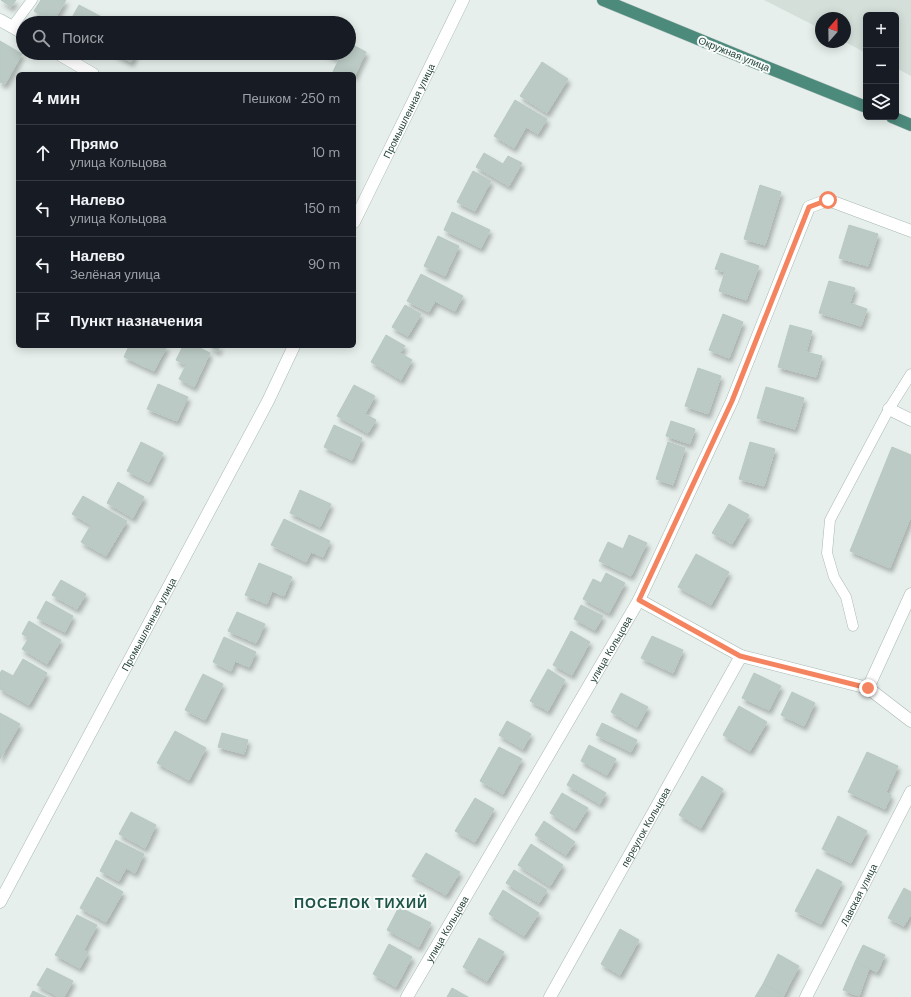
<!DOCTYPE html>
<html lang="ru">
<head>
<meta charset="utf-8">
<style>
	:root { --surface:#171b24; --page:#242831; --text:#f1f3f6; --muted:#9ea1a6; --line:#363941 }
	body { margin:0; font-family:"DM Sans",sans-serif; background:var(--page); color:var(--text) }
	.controls { position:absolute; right:12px; top:12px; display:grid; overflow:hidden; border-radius:6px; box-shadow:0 2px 10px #0003 }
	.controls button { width:36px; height:36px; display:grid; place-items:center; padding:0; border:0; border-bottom:1px solid var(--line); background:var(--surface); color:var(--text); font:20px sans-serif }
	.compass { position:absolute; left:815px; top:12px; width:36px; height:36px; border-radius:50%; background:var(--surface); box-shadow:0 2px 10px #0003; rotate:20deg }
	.stop { position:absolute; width:12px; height:12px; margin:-9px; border:3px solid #f4845f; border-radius:50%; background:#fff }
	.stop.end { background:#f4845f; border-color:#fff; box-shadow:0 1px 4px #0008 }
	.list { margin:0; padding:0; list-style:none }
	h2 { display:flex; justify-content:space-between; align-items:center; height:52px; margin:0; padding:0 16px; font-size:17px }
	h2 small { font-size:13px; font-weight:400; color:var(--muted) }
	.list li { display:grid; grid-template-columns:26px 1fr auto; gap:12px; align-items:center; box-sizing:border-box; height:56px; padding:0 16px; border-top:1px solid var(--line) }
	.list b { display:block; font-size:15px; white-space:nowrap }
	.list p { margin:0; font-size:13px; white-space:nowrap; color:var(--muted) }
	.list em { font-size:13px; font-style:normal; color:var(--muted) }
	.icon { flex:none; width:22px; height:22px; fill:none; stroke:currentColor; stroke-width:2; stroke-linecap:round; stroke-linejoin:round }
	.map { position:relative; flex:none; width:911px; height:997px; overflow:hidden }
	.search { position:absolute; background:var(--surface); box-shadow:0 2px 10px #0003; left:16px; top:16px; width:340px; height:44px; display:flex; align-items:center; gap:10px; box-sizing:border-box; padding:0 14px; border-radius:22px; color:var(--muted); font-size:15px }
	.panel { position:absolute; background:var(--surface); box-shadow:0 2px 10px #0003; left:16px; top:72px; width:340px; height:276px; border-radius:6px }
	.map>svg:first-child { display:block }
	.built { fill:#d4dfda }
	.building { fill:#bbcac4; stroke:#b8c9c2; filter:url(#shadow) }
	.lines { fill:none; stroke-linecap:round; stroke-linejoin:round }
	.service-casing { stroke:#a8b8b2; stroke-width:11 }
	.minor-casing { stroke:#a8b8b2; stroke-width:13 }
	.tertiary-casing { stroke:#a8b8b2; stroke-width:13 }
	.trunk-casing { stroke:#c2cac8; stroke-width:13 }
	.service { stroke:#fff; stroke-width:10 }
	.minor { stroke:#fff; stroke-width:12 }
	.tertiary { stroke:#fff; stroke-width:12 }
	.trunk { stroke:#4c8a7c; stroke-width:12 }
	.route { stroke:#f4845f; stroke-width:5 }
	.labels { text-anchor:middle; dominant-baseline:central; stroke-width:4; stroke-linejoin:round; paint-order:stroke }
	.street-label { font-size:10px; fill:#24423a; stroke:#f7fbf9 }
	.district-label { font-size:14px; font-weight:bold; letter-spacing:1px; fill:#1f5548; stroke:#f7fbf9 }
</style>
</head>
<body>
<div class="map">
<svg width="911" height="997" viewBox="0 0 911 997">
	<defs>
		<filter id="shadow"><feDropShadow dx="2.5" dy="4.5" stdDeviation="2" flood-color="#0004"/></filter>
	</defs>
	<rect width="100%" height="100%" fill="#e6efeb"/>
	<path class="built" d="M764,0h147v76l-15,-8v-53h-30v38l-21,-11v-24h-24v11z"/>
	<path class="building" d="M1,0h15l-5,7z
		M41,0h25l-13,22 -19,-11z
		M79,5l34,18h-44z
		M0,41l22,13 -17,30 -5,-2z
		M349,43l17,9 -12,25v-3h-22l7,-15 -14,-6h24z
		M113,53h23l-5,9z
		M542,62l26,17 -21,34 -27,-17z
		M515,100l32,19 -9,15 -12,-7 -12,21 -20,-12z
		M484,153l19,11 5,-8 14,7 -13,23 -33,-19z
		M473,171l18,10 -16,30 -18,-9z
		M760,185l21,7 -16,53 -21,-6z
		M452,212l38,18 -9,18 -37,-18z
		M849,225l29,9 -10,32 -29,-8z
		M438,236l21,10 -14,30 -21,-10z
		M721,253l38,13 -13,34 -27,-9 6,-19 -10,-3z
		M421,274l42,22 -8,15 -20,-10 -6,11 -22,-11z
		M829,281l26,7 -5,15 17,6 -6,17 -42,-13z
		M405,305l16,9 -13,22 -16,-9z
		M723,314l20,8 -14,36 -20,-8z
		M790,325l22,6 -6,21 16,4 -6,21 -38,-10z
		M386,335l19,11 -5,7 12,7 -11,20 -30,-18z
		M129,346h38l-13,25 -30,-14z
		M183,346h13l14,7 -16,34 -15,-8 7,-14 -10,-5z
		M208,346h12l-2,5z
		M698,368l23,8 -13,38 -23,-8z
		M158,384l30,13 -11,24 -30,-12z
		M354,385l21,11 -10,18 11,6 -8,13 -31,-17z
		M766,387l38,11 -9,31 -38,-11z
		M671,421l24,8 -5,15 -24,-8z
		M334,425l28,13 -10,22 -28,-13z
		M141,442l22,11 -14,29 -22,-11z
		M668,442l17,6 -12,37 -17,-6z
		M750,442l25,7 -11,37 -25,-7z
		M892,447l19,8v61l-21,52 -40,-17z
		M118,482l26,15 -11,21 -26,-15z
		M300,490l31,14 -11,23 -30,-14z
		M83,496l44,25 -21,35 -25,-14 10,-17 -19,-11z
		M729,504l20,11 -17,29 -20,-11z
		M284,519l46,22 -7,16 -12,-5 -5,10 -35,-17z
		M629,535l18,8 -16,33 -32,-15 9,-19 15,7z
		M696,554l33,18 -18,33 -33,-18z
		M259,563l33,14 -8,19 -12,-5 -5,13 -22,-9z
		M606,573l19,10 -16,30 -26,-14 10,-20 8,4z
		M61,580l25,14 -9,15 -25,-14z
		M46,601l27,15 -8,16 -28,-14z
		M581,605l22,11 -8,14 -21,-11z
		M237,612l28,12 -9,19 -28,-12z
		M29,621l32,19 -14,24 -25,-15 7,-11 -7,-4z
		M571,631l19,11 -18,33 -19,-10z
		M652,636l31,14 -10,23 -32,-15z
		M224,637l32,15 -7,15 -14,-6 -4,10 -18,-9z
		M23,659l24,14 -18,32 -29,-16v-16l2,-3 11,6z
		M548,669l17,11 -17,31 -18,-10z
		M754,673l27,13 -12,24 -27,-12z
		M203,674l20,10 -18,36 -20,-10z
		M792,692l23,11 -11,23 -23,-11z
		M621,693l27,14 -11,20 -26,-15z
		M739,706l28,16 -17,29 -27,-16z
		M0,713l20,11 -20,35z
		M507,721l24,13 -8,15 -24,-14z
		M602,723l35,17 -6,12 -35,-17z
		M175,731l31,17 -17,32 -32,-17z
		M222,733l26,7 -4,14 -26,-7z
		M589,745l27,14 -9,16 -26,-14z
		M499,747l23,12 -19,35 -23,-13z
		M867,752l31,14 -12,26 5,3 -6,14 -37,-17z
		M573,774l33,19 -6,11 -33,-19z
		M702,776l21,13 -22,39 -22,-13z
		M562,793l26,15 -13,21 -25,-16z
		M475,798l19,11 -19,33 -20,-11z
		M131,812l25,13 -11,23 -26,-14z
		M838,816l29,15 -16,32 -29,-14z
		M544,821l31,21 -9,13 -31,-20z
		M116,840l28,14 -9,19 -9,-5 -7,13 -19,-10z
		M531,844l32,21 -13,21 -32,-21z
		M426,853l34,19 -14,23 -34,-19z
		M817,869l25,13 -21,42 -26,-13z
		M514,870l33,20 -8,13 -33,-20z
		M97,877l26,15 -17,30 -26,-14z
		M904,888l7,4v22l-7,12 -16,-8z
		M503,890l36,23 -15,23 -35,-22z
		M399,907l32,16 -12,24 -32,-17z
		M77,915l20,10 -13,25 4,3 -8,15 -25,-13z
		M620,929l19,11 -19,35 -19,-11z
		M479,938l25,14 -17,29 -24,-14z
		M389,944l23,13 -16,30 -23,-13z
		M863,945l22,10 -8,17 -22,-10z
		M778,954l21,12 -15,29 -21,-11z
		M855,962l14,6 -10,28 -16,-6z
		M47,968l26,13 -9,16h-5l-22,-12z
		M763,984l21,11 -1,2h-28z
		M452,988l16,9h-21z
		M33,991l13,6h-16z"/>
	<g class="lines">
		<defs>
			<path id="service" d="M12,27l20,-27
				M853,626l-7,-29 -12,-20 -7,-24 3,-33 59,-111 22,-35"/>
			<g id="minor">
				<path d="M0,20l23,13"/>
				<path d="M57,53l36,21"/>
				<path d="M889,409l22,11"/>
				<path d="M639,600l102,56 127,32 43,33"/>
				<path d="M868,688l43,-94"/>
				<path id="s1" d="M407,997l232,-397 93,-199 77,-194 19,-7 83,31"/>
				<path id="s2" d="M550,997l191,-341"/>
				<path id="s3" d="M806,997l105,-205"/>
			</g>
			<g id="tertiary">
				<path id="s4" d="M354,222l109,-222"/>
				<path id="s5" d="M0,902l268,-501 26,-55"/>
			</g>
			<path id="trunk" d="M603,0l146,60 117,47
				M892,117l19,8"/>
		</defs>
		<use href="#service" class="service-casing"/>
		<use href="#minor" class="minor-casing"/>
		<use href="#tertiary" class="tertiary-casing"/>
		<use href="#trunk" class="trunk-casing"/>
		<use href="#service" class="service"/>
		<use href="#minor" class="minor"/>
		<use href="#tertiary" class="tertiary"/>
		<use href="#trunk" class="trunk"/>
	</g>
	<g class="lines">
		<path class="route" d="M828,200l-19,7 -77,194 -93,199 101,56 128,32"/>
	</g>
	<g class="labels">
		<g class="street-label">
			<text transform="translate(734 54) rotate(22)">Окружная улица</text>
			<text stroke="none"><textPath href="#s4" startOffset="124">Промышленная улица</textPath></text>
			<text stroke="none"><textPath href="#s5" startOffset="315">Промышленная улица</textPath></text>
			<text stroke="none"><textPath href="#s1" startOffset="403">улица Кольцова</textPath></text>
			<text stroke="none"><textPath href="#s2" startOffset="195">переулок Кольцова</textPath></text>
			<text stroke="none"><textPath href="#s3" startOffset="115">Лавская улица</textPath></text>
			<text stroke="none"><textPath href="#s1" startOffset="79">улица Кольцова</textPath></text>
		</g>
		<g class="district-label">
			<text x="361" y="903">ПОСЕЛОК ТИХИЙ</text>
		</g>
	</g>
</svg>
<div class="controls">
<button>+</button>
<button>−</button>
<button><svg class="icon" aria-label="layers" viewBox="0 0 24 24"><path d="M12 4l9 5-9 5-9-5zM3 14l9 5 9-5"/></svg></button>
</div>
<svg class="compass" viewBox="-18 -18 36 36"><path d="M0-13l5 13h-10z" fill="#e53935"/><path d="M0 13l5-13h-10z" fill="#9ea1a6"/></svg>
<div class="stop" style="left:828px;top:200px"></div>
<div class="stop end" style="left:868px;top:688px"></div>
<div class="search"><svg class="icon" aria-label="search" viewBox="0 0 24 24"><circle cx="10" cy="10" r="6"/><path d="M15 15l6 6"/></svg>Поиск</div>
<section class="panel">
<h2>4 мин<small>Пешком · 250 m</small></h2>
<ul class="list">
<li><svg class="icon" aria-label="ahead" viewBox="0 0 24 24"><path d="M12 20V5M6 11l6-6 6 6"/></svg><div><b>Прямо</b><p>улица Кольцова</p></div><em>10 m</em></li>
<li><svg class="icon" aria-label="left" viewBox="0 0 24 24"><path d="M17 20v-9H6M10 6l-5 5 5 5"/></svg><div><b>Налево</b><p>улица Кольцова</p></div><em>150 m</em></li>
<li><svg class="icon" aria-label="left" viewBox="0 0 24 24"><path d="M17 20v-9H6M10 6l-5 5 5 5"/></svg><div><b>Налево</b><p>Зелёная улица</p></div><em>90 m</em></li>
<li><svg class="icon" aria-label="arrive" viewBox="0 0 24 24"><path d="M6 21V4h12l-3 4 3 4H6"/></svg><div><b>Пункт назначения</b></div></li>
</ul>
</section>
</div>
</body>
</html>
